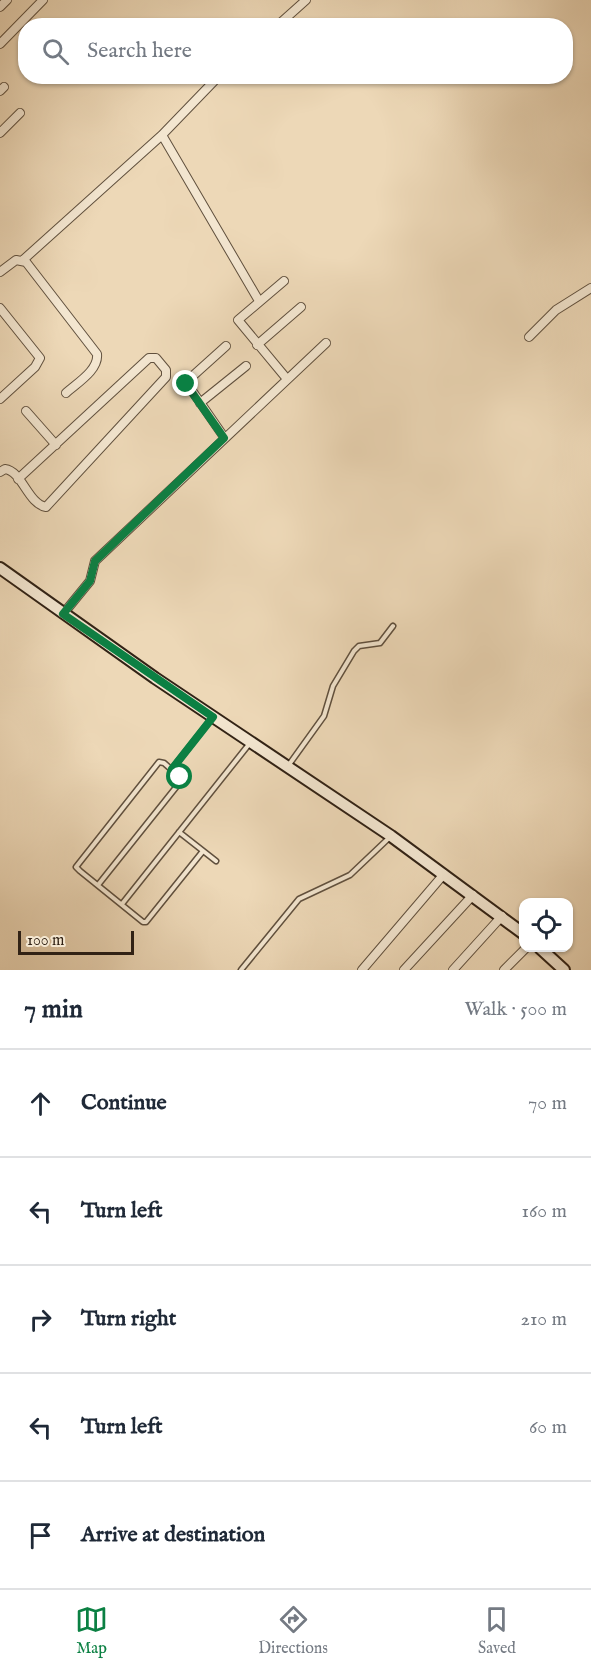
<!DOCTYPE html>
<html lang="en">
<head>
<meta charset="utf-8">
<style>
	:root { --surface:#fff; --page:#f2f2f3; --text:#1f2937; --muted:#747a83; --line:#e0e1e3; --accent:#0b8043 }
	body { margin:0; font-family:"IM FELL English",serif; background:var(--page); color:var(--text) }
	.controls { position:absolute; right:18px; bottom:18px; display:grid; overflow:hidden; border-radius:12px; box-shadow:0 2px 4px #0004 }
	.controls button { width:54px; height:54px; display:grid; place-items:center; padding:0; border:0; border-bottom:2px solid var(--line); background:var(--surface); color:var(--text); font:30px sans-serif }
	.scale { position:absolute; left:18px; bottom:15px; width:116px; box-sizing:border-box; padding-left:6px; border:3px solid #312215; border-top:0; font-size:16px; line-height:21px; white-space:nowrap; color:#312215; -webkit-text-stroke:4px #f3e6d0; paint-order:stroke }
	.stop { position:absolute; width:18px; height:18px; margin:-14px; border:4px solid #0b8043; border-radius:50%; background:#fff }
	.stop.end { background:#0b8043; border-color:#fff; box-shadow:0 2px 6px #0008 }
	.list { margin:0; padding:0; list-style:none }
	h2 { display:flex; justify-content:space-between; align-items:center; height:78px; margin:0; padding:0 24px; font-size:26px }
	h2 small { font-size:20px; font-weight:400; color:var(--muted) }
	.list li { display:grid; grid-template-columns:39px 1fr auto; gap:18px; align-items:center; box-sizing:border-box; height:108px; padding:0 24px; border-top:2px solid var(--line) }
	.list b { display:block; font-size:22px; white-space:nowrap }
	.list em { font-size:20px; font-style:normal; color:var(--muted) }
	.icon { flex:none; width:33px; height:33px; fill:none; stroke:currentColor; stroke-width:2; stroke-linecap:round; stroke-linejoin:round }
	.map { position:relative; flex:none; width:591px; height:970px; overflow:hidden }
	.search { position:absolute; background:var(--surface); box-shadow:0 2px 4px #0004; left:18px; right:18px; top:18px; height:66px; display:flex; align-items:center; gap:15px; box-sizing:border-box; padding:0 21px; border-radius:24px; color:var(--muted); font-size:22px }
	.sheet { height:618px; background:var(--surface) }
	nav { display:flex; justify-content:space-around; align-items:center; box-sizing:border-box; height:84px; border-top:2px solid var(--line); background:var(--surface); font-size:16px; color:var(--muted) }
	nav a { display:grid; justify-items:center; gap:3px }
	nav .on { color:var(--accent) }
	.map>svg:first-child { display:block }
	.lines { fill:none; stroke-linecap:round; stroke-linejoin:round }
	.lane-casing { stroke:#60503e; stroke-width:7 }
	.street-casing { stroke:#60503e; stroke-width:10 }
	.secondary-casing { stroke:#312215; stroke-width:14 }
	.lane { stroke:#f3e6d0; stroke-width:4 }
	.street { stroke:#f3e6d0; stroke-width:8 }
	.secondary { stroke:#f3e6d0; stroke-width:10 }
	.route { stroke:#0b8043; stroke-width:8 }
</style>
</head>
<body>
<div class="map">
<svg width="591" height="970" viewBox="0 0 591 970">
	<rect width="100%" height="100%" fill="#edd8b7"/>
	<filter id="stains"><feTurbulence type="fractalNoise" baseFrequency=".00333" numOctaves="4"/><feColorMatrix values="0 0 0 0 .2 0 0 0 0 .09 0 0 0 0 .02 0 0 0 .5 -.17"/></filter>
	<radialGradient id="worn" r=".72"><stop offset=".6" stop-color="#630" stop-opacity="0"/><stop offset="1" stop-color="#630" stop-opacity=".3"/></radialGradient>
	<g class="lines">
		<defs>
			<path id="lane" d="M288,766l36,-50 9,-30 21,-35 5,-5 21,-3 13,-17
				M172,769l40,-51
				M179,832l37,29
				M98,885l83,-104 -1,-4 -16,-14 -5,-1 -83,105 4,4 63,51h3l57,-71
				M122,904l128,-161
				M241,970l58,-71 51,-24 40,-38"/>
			<path id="street" d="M0,7l7,-7
				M277,26l29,-26
				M0,44l43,-44
				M0,91l4,-4
				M0,133l20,-20
				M162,135l97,166
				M23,260l139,-125 57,-59
				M0,272l16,-12 10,2 71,92c2,16 -20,29 -31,39
				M284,281l-46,39 49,59
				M0,308l40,50 -5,9 -35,32
				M529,337l27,-27 35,-22
				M257,345l44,-38
				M200,403l46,-37
				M26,411l30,34
				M224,437l-38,-55 40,-36
				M0,472l5,-3c17,2 23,35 41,38l120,-130v-7l-10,-12h-7l-131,121
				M63,614l27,-33 5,-20 231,-218
				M362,970l82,-96
				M404,970l69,-75
				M453,970l49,-54
				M504,970l22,-22"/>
			<path id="secondary" d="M0,568l155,110 236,158 133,98
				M540,948l24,22"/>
		</defs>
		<use href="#lane" class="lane-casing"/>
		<use href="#street" class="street-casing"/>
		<use href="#secondary" class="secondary-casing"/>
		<use href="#lane" class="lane"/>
		<use href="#street" class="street"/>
		<use href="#secondary" class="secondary"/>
	</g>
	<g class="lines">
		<path class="route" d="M180,777l-8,-8 41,-52 -150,-103 27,-33 5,-20 129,-123 -38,-54"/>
	</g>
	<rect width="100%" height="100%" filter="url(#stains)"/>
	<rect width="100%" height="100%" fill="url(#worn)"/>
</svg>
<div class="controls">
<button><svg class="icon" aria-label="locate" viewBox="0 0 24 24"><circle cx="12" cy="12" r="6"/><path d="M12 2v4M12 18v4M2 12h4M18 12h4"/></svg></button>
</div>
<div class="scale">100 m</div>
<div class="stop" style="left:180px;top:777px"></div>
<div class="stop end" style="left:186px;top:384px"></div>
<div class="search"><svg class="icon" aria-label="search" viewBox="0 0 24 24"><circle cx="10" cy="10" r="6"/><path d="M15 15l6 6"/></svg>Search here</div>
</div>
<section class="sheet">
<h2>7 min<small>Walk · 500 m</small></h2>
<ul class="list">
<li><svg class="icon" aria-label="ahead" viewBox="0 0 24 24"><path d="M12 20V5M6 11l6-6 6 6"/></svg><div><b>Continue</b></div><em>70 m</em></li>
<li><svg class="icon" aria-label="left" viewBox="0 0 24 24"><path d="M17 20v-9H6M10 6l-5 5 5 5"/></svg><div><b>Turn left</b></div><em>160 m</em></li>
<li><svg class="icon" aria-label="right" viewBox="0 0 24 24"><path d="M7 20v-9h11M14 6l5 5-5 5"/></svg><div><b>Turn right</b></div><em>210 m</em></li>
<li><svg class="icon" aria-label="left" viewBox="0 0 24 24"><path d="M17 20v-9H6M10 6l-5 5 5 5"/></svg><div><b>Turn left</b></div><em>60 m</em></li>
<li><svg class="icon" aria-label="arrive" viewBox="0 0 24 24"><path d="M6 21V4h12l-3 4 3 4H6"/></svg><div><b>Arrive at destination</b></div></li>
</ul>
</section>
<nav>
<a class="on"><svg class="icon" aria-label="map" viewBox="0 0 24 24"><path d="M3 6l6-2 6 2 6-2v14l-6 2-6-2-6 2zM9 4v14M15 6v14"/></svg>Map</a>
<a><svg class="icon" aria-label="directions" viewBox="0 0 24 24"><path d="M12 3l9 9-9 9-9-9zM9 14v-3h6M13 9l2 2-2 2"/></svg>Directions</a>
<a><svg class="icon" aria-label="saved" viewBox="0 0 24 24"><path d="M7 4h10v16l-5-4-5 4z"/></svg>Saved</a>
</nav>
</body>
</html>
